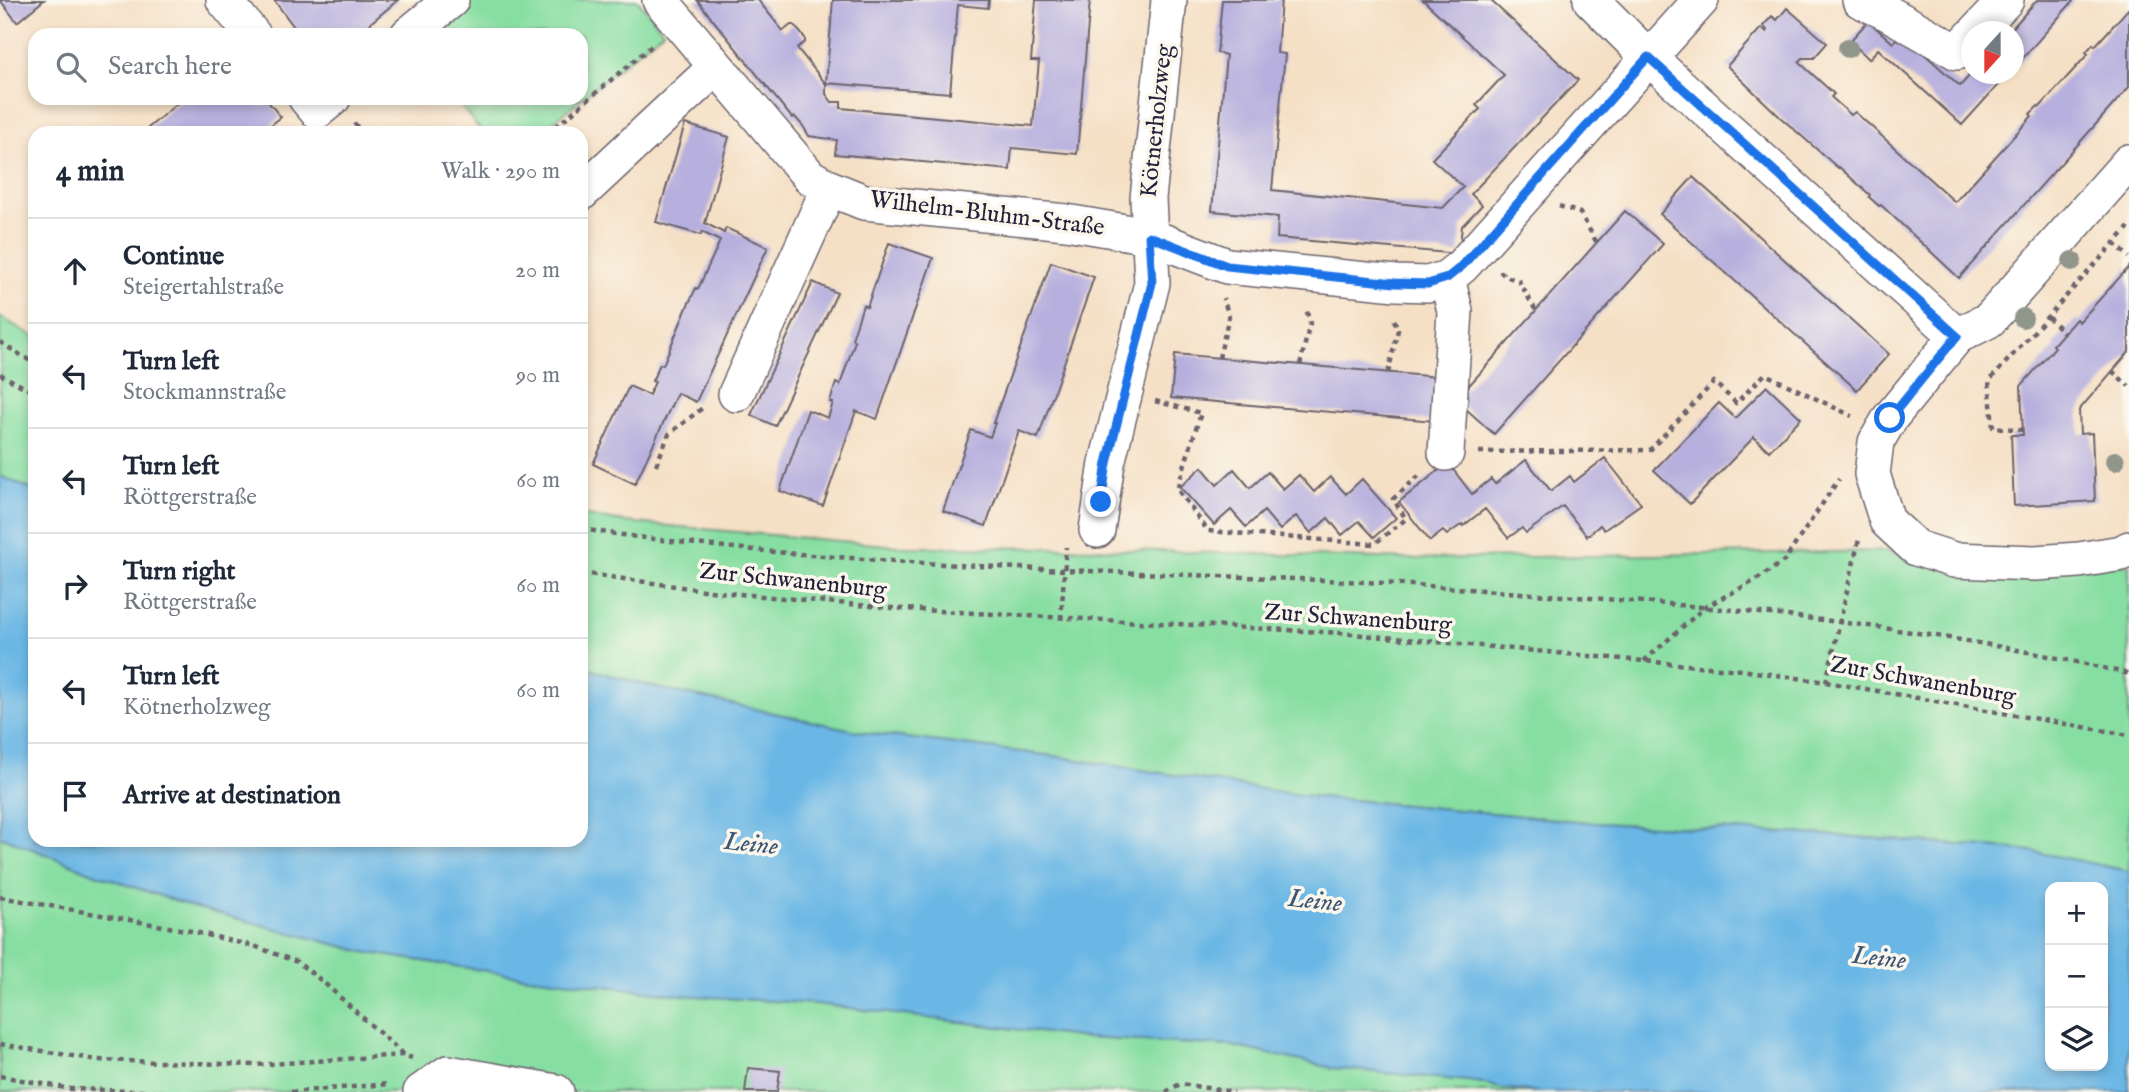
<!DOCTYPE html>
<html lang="en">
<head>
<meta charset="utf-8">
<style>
	:root { --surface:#fff; --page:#f2f2f3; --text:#1f2937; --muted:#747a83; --line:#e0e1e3 }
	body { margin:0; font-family:"IM FELL English",serif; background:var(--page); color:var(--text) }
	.controls { position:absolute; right:21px; bottom:21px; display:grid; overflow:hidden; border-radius:14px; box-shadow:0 4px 10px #0003 }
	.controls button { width:63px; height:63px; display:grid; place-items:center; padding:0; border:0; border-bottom:2px solid var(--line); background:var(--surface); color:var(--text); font:35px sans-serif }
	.compass { position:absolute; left:1961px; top:21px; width:63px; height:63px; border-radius:50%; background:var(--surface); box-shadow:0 4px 10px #0003; rotate:201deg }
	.stop { position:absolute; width:21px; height:21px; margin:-16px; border:5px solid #1a73e8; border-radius:50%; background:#fff }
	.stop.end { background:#1a73e8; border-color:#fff; box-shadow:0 2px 7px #0008 }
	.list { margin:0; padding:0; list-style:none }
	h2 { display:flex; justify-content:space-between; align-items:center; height:91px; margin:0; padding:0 28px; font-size:30px }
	h2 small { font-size:23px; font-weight:400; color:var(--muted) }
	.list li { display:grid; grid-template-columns:46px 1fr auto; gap:21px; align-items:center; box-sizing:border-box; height:105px; padding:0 28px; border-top:2px solid var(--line) }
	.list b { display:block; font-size:26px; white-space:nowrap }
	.list p { margin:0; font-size:23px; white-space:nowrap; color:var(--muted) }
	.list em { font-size:23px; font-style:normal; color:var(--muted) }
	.icon { flex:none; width:38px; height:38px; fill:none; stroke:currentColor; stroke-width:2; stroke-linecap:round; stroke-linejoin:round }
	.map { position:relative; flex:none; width:2129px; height:1092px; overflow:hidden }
	.search { position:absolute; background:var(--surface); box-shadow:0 4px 10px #0003; left:28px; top:28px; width:560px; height:77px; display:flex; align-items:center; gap:18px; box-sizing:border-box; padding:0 24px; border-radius:21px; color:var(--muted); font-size:26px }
	.panel { position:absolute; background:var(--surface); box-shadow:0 4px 10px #0003; left:28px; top:126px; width:560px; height:721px; border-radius:21px }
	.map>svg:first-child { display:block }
	.green { fill:#87dea2; stroke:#54806e; stroke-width:2 }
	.water { fill:#6bb7e5; stroke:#466c90; stroke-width:2; fill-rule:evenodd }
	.building { fill:#b7b0de }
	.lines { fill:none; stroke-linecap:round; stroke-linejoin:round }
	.minor-casing { stroke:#6c646c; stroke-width:38 }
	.path { stroke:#6c646c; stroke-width:4.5; stroke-dasharray:5 5; stroke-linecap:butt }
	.minor { stroke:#fff; stroke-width:35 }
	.tree { fill:#91968b }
	.route { stroke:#1a73e8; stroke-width:9 }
	.labels { text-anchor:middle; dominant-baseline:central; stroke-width:7; stroke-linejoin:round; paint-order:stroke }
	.street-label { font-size:24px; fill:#22223b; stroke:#fbf7ec }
	.water-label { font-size:26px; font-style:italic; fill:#3c5676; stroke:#fbf7ec }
</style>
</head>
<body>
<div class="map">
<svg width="2129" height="1092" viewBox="0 0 2129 1092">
	<rect width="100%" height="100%" fill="#fbf7ec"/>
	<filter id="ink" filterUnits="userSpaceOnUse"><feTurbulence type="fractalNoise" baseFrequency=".0143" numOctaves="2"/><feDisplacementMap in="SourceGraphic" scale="14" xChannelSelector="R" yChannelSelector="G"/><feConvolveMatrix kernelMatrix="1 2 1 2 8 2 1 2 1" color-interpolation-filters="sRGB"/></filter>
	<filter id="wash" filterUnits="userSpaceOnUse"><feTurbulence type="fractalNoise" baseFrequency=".00686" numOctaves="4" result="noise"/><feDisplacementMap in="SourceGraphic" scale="28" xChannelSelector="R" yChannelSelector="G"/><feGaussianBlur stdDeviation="1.57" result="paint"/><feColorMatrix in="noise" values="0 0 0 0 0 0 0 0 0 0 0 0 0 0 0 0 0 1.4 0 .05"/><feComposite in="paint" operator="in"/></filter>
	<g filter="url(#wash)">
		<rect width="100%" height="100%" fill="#f5e0c6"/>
		<path class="green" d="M468,0h170l25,31 -123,102h-57l-29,-35h127v-63h-155z
			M0,317l35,20v154l-35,-15z
			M581,515l43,7 285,25 159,1 342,11 479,-8 64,21 176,-7v306l-104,-21 -198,-15 -230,-12 -298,-28 -245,-39 -188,-23 -213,-46 -72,-20z
			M0,836l96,38 97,33 171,45 150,23 167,20 136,9 269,34 147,8 100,22 145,14 22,6 39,4h-983l-36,-7 -99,7h-421z"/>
		<path class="water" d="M0,476l35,15v349h546v-173l72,20 213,46 188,23 245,39 298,28 230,12 198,15 104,21v221h-590l-39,-4 -22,-6 -145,-14 -100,-22 -147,-8 -269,-34 -136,-9 -167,-20 -150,-23 -171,-45 -97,-33 -96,-38zM2050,887h53v179h-53z"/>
		<g id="blocks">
			<path class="building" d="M0,0h44l-27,22z
				M274,0h124l-37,31 1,2 -3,2h-59z
				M697,0h61l25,31 8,-6h3l11,13v4l-8,6 29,36v10l6,8h9v6l192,18 6,-65h-8l5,-61h54l-13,154 -65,-6 -2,22 -175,-16 2,-14 -28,-4 -6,-10 -8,-9 -3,1z
				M833,0h156l-1,8 -30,-3 -8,88 -124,-10z
				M1222,0h59l-4,53 8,1 -13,136 171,18 20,-21 -31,-28 48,-50 -4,-4 28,-30 -81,-75h67l88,80 -107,114 11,11 -20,21 -3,28 -182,-16 1,-21 -66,-6 14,-156 -9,-2z
				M2037,0h37l-60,68v-36h-5z
				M1787,8l40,35 -13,15h-11l-4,4 35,32 -3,3 20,18 4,-3 100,90 77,-86 -2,-2 8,-8 2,1 48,-53 -2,-2 7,-8 2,2 34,-38v79l-170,191 -78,-73 -2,1 -10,-9 1,-2 -31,-28 -1,1 -58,-51 -53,-51 34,-38 5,4 1,-2 -4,-4 9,-10 5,4z
				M1868,21l25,22 8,-10 59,53 11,-12h37l-46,51 -84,-76 -9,10 -19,-18z
				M184,98h81l16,19 -20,16h-119z
				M685,124l44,13 -24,86 19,10 2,-5 42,19 -72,155 -19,-9 -42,91 -42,-20 36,-78 20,9 6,-13 -3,-1 8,-17 3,1 25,-60 8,-17 2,1 22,-48 -18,-9 -1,3 -45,-13z
				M1693,177l196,177 -32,36 -197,-176z
				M1625,211l38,33 -169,190 -38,-34z
				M889,243l44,15 -56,161 -21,-8 -33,95 -43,-15 28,-81 20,8 5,-15 -3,-1 6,-19 4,2 15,-44 -3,-2 11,-34 4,2z
				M1051,262l43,15 -56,161 -19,-7 -33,95 -43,-15 28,-81 19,7 5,-14h-2z
				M2129,267v85l-50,58 1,24 12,-1 3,68 -81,5 -3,-71h12l-2,-49 34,-39 -2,-2 23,-26 3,3z
				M813,282l24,11 -62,133 -24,-11z
				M1175,354l263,23 -4,44 -263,-23z
				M1767,386l34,32 -32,33 -15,-14 -64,67 -36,-34 65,-67 16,15z
				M1605,458l36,46 -37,26 -4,-5 -13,11 -24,-30 -37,27 -4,-5 -14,10 -23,-29 -22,17 -1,-2 -15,11 -4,-4 -13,10 -31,-39 49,-39 24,31 19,-15 4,5 31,-24 25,31 19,-15 4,6z
				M1202,467l15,18 17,-16 16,19 18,-16 15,17 16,-14 15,17 16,-15 16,17 16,-15 34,39 -22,19 -15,-16 -17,14 -14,-17 -17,15 -15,-17 -16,14 -16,-19 -18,16 -15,-17 -17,15 -34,-38z
				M748,1068l32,3 -3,21h-32z"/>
		</g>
	</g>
	<g filter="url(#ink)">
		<use href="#blocks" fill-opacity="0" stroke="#6c646c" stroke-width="2"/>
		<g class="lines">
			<defs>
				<path id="minor" d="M224,0l29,35
					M660,0l150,177 19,11 35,14 202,20 83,14 78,30 169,17 32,1 19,-6 15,-12 239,-266
					M1591,0l57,57 309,279
					M1860,0l26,12 71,40 15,-16
					M1976,32l30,-32
					M408,35l43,-35
					M306,98l11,13 16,-13
					M2129,162l-140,158 -32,16 -67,82 -14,24 -4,32 15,47 29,27 38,12 81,3 44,-3 43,-7 7,-4
					M581,193l135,-126
					M736,394l93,-206
					M1446,453l9,-142 -8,-33
					M1097,530l10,-67 45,-180 -4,-85 21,-198
					M421,1092l27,-19 108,19"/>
			</defs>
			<use href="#minor" class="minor-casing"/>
			<path class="path" d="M354,123l9,10
				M548,133l106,-89
				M1559,206l21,7 17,30
				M2114,243l15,14
				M1500,271l5,5 14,5 17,30
				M2048,317l16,16
				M0,342l35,22
				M1219,358l10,-42 -6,-18
				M1300,365l10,-42 -4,-15
				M2112,371l17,15
				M1388,373l10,-43 -5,-13
				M0,374l35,19
				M1155,401l46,12 -24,76 31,42 166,13 32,-25 -13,-20 29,-26
				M2023,430l-30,-3 -4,-46 140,-154
				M1479,452l171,-2 64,-68 22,21 29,-29 87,42
				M656,465l13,-31 36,-28
				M581,529c253,38 510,41 764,52 63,3 125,8 188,13 199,13 401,33 596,80
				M581,573l137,19 185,17 438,24 400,37 85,12 303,53
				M1061,619l5,-72
				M1644,661l61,-54 51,-27 28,-19 55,-82
				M1826,682l33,-143
				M0,897l191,34 66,16 40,15 25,19 81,73
				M0,1044l97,16 159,5 147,-10 9,3
				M0,1076l71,13 96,3
				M291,1092l98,-8
				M1166,1092l14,-8 54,8"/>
			<use href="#minor" class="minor"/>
		</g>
		<g class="tree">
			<circle cx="1848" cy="48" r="10"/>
			<circle cx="2072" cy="261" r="10"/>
			<circle cx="2023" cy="318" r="10"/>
			<circle cx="2115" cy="461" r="10"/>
		</g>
	</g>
	<g class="lines" filter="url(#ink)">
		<path class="route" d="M1101,502l6,-39 45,-180 -3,-47 78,30 168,17 33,1 19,-6 15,-12 186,-209 309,279 -67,82"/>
	</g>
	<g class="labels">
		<g class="street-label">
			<text transform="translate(1157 121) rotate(-84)">Kötnerholzweg</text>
			<text transform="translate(987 214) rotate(7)">Wilhelm-Bluhm-Straße</text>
			<text transform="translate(793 581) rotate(6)">Zur Schwanenburg</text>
			<text transform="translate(1358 619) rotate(4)">Zur Schwanenburg</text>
			<text transform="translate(1923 681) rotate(10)">Zur Schwanenburg</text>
		</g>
		<g class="water-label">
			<text transform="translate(751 844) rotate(6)">Leine</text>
			<text transform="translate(1315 901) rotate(6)">Leine</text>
			<text transform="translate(1879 958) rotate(6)">Leine</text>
		</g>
	</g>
</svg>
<div class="controls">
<button>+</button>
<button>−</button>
<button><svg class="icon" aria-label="layers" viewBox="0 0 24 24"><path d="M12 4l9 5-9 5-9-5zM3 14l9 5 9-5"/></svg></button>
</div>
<svg class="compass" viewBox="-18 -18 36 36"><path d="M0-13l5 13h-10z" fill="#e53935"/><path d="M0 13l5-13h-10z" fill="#747a83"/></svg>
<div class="stop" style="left:1890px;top:418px"></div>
<div class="stop end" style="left:1101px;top:502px"></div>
<div class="search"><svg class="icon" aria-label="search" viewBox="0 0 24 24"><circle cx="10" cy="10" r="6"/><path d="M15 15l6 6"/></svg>Search here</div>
<section class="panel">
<h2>4 min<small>Walk · 290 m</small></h2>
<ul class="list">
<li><svg class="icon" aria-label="ahead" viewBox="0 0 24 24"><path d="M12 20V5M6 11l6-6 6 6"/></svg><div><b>Continue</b><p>Steigertahlstraße</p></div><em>20 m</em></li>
<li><svg class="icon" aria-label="left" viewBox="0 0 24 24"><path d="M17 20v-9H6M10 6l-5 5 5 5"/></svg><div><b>Turn left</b><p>Stockmannstraße</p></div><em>90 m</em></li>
<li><svg class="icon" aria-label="left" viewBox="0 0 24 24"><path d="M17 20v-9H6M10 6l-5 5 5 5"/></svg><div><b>Turn left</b><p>Röttgerstraße</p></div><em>60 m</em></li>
<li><svg class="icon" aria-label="right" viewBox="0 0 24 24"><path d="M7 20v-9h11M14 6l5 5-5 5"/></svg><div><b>Turn right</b><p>Röttgerstraße</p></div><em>60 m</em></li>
<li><svg class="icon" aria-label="left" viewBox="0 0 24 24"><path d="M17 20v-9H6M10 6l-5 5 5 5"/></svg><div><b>Turn left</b><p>Kötnerholzweg</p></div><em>60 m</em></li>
<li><svg class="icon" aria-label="arrive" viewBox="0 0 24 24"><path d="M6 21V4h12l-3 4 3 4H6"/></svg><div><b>Arrive at destination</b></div></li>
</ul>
</section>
</div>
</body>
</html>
